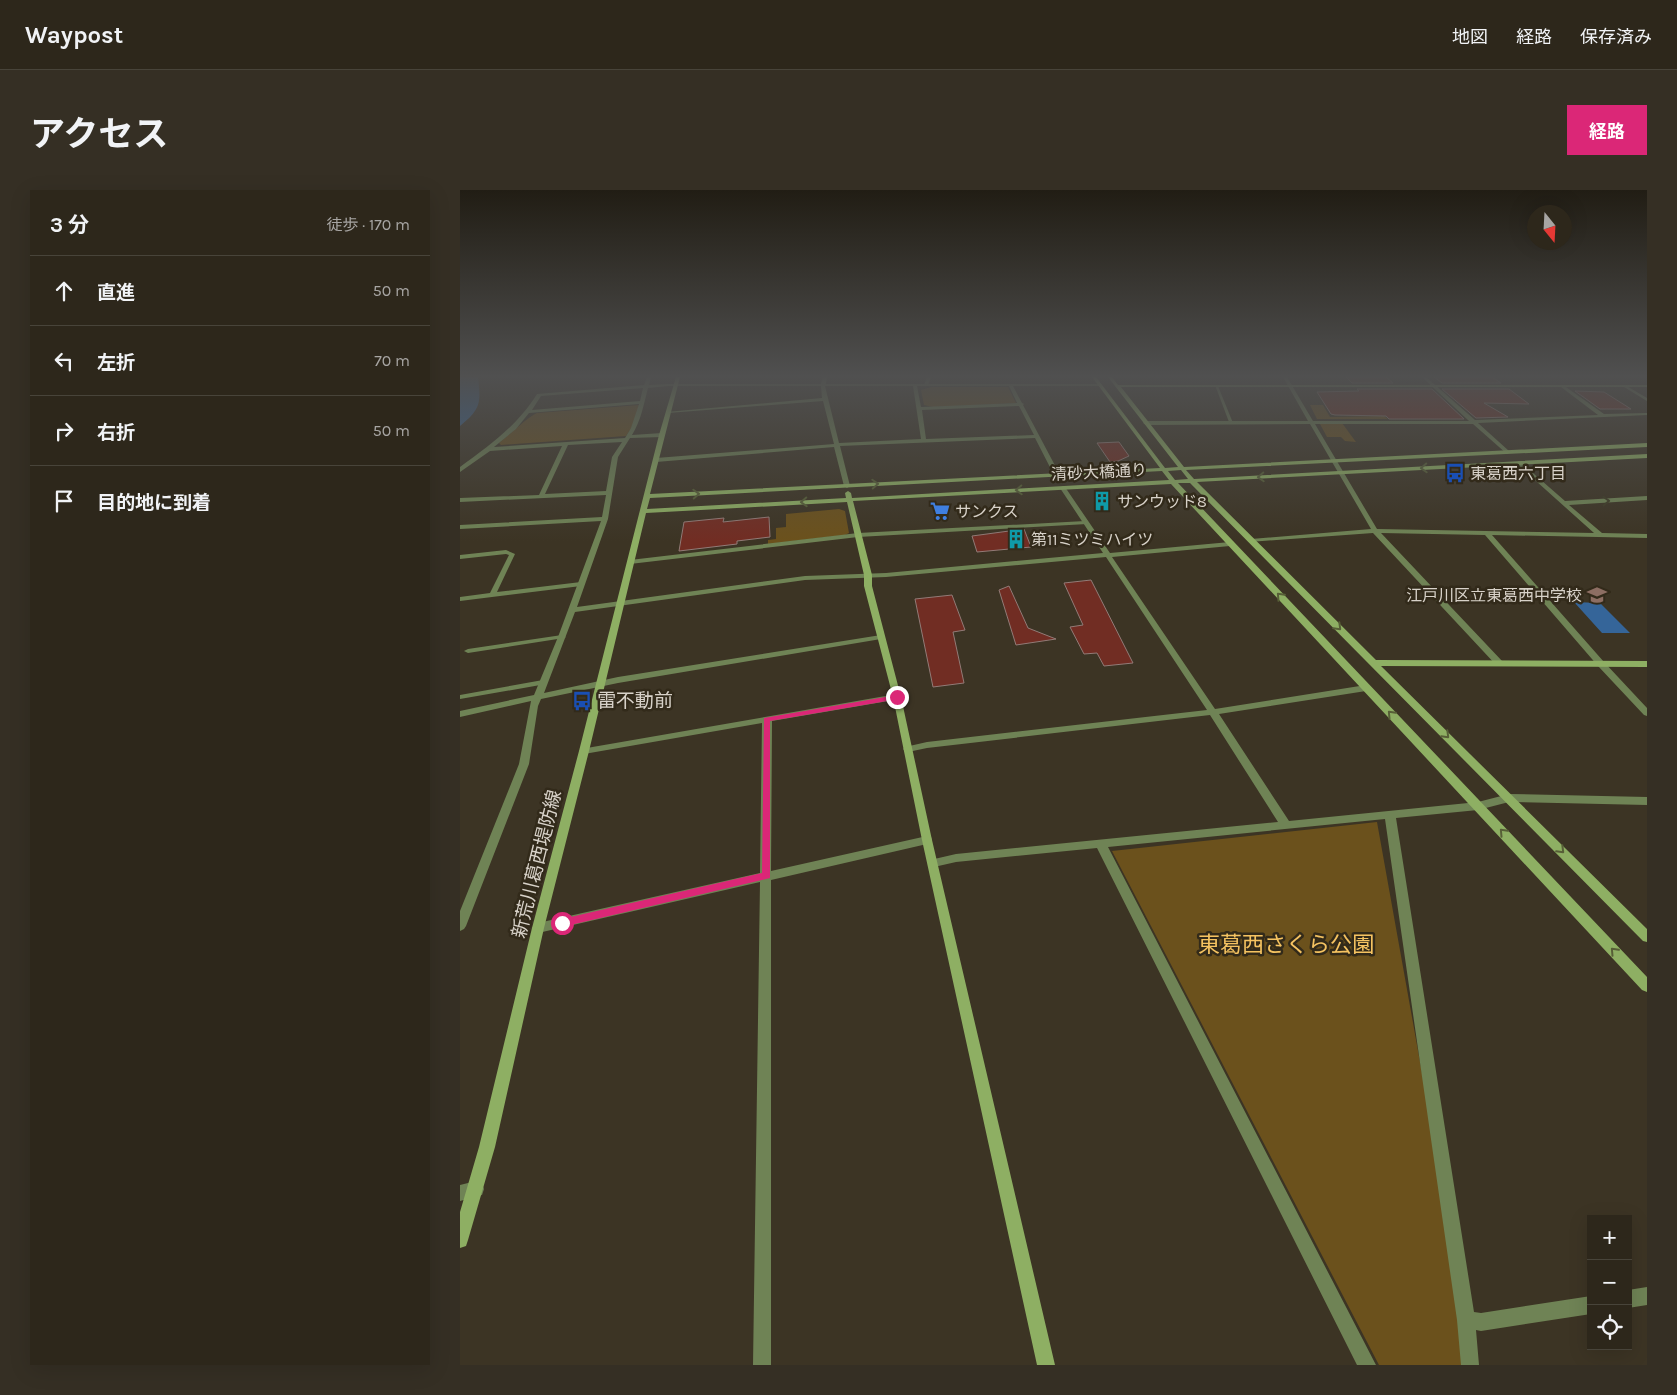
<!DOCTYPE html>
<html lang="ja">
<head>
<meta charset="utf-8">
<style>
	:root { --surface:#2d271b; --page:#352f24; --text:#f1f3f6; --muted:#a7a5a3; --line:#48443a; --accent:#db2777 }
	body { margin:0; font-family:Karla,"Noto Sans JP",sans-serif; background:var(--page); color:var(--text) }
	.controls { position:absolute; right:15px; bottom:15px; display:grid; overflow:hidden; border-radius:0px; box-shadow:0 5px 20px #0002 }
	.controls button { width:45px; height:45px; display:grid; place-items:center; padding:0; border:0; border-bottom:1px solid var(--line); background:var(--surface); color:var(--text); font:25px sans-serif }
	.compass { position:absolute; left:1067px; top:15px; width:45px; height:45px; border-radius:50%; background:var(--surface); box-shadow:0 5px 20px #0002; rotate:162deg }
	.stop { position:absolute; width:15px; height:15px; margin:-11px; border:4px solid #db2777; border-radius:50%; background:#fff }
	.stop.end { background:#db2777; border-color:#fff; box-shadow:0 1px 5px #0008 }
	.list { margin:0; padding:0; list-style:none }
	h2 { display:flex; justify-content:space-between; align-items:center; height:65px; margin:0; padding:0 20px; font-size:21px }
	h2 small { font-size:16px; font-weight:400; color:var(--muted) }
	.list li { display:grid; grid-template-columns:32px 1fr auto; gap:15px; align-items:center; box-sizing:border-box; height:70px; padding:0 20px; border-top:1px solid var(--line) }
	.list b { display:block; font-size:19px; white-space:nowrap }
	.list em { font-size:16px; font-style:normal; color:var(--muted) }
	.icon { flex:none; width:28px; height:28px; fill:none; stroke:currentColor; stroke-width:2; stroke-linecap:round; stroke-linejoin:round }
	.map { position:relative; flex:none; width:1187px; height:1175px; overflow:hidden; border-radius:0px }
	header { display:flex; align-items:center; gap:30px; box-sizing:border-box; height:70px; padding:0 25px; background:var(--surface); border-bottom:1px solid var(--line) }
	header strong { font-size:24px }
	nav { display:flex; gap:28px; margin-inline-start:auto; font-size:18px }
	.intro { display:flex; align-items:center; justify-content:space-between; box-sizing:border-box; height:120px; padding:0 30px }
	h1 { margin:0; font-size:35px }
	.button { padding:12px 22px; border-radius:0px; background:var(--accent); color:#fff; font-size:18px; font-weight:700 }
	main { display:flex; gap:30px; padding:0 30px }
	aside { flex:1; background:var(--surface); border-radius:0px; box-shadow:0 5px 20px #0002 }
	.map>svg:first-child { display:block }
	.green { fill:#6b511c }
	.water { fill:#356599 }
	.building { fill:#712d23; stroke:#927b77 }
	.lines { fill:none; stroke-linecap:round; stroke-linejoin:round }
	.lane { fill:#6f8355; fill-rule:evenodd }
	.street { fill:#6f8355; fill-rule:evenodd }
	.secondary { fill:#8eaf63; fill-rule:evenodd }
	.oneway { stroke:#575f37 }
	.oneway2 { stroke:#3e3c26 }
	.route { fill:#db2777 }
	.labels { text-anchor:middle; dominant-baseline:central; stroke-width:5; stroke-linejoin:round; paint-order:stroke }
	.far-street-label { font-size:16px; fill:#d8d2c9; stroke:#322a1a }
	.far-poi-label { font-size:16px; fill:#d8d2c9; stroke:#322a1a; text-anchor:start }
	.poi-label { font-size:19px; fill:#d8d2c9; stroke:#322a1a; text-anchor:start }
	.street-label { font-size:19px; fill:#d8d2c9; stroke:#322a1a }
	.near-park-label { font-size:22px; fill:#f5c361; stroke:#322a1a }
</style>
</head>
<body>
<header>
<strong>Waypost</strong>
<nav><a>地図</a><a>経路</a><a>保存済み</a></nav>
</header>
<div class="intro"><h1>アクセス</h1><a class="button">経路</a></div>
<main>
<aside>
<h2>3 分<small>徒歩 · 170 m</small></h2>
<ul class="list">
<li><svg class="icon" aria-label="ahead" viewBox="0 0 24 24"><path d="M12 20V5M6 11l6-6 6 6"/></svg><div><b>直進</b></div><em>50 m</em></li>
<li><svg class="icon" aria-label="left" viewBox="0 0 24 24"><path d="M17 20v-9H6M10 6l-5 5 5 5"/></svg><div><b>左折</b></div><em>70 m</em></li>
<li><svg class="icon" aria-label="right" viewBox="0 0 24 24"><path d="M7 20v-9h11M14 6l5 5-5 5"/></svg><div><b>右折</b></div><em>50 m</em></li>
<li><svg class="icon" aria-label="arrive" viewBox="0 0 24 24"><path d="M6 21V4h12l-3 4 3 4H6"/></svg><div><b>目的地に到着</b></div></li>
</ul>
</aside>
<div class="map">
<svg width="1187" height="1175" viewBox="0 0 1187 1175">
	<rect width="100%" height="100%" fill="#3c3424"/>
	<path class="green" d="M472,197h76l8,16 -83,4 -9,-2 -3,-15z
		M179,215l-7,22 -6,9 -125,9 -2,-2c8,-6 30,-27 38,-30z
		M850,215h13l7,12 54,-1 4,3h-71z
		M864,233h18l14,19 -11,-1 -4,-4h-14l-7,-13z
		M379,319l6,2 4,22 -4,2 -77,9v-4l8,-1v-11l10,-1v-13z
		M917,632l90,502 1,41h-89l-267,-514z"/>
	<path class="water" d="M0,187h18c3,26 3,32 -18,49z
		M1114,412l26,1 30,30h-28z"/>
	<path class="building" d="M886,187h40l7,6h-41z
		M974,187h58l9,6h-59z
		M897,199h75l32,30h-75l-3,-3 -51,-1 -4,-1 -14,-22 42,-1z
		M982,199h67l20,15 -45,-1 24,14 -32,1z
		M1115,201l29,1 27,17h-31z
		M659,252l10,14 -11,5 -8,1 -13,-19z
		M309,327l1,20 -33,4v3l-58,7 5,-29 40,-4 -1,4z
		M564,339l7,18 -54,5 -5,-16z
		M631,390l42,83 -29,3 -7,-13 -13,1 -14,-27 13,-2 -19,-42z
		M549,396l19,42 28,11 -40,6 -17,-55z
		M492,405l13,35 -12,2 11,51 -31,4 -18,-88z"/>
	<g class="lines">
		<path class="lane" d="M467,187h4l-3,8 -2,1 -2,-1z
			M755,195l3,1 15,37 -4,-1z
			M1165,195l22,13v3l-23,-14z
			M625,331l3,2 -1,1 -229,13 -228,27 -3,-2 3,-2 228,-27z
			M46,360l9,4 -18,38 84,-10 3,2 -3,2 -121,15v-4l30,-4 19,-38 -3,-1 -46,5v-4z
			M102,445l4,2 -2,1 -96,15 -4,-2 4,-2z
			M83,490l4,2 -1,2 -86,15v-4z"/>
		<path class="street" d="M187,187h4l-2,8 19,-1h153l2,-7h4l-1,7h274l2,1 -2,1h-87l9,17 2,1 -1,1 37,70 -1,1 -5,-1 -19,-37 -195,8 10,40 -3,2 -3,-2 -10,-39 -178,15 -3,-2 3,-2 178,-14 -11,-43 -155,12 -2,-1 156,-14 -1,-12h-153l-20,2c-4,15 -7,33 -16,47l30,-2 3,2 -3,2 -32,1 -12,19 -10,62 -31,88 228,-31 81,-3 217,-20 -43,-65 3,-2 2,1 45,66 120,-11 3,2 -3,2 -118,11 103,152 151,-24 4,3 -4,3 -147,23 70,107 189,-19 31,-8 138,3v8l-138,-3 -31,8 -82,8 78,494 7,1 110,-17v18l-110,17 -5,-1 3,35h-18l-4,-45 -72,-501 -277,28 268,518h-19l-260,-517 -141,14 -22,5 -4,-1 -2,-3 2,-3 26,-6 322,-32 -68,-107 -283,33 -19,4 -3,-1 -2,-2 2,-2 22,-5 280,-32 -101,-153 -220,20 -81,3 -230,32 -31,81 74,-16 263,-42 4,2 -4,2 -263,44 -77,16 -3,7 -9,58 -63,162 -2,3 -4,2v-20l59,-147 12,-63 -71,16v-6l74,-16 24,-58 43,-116 -141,8v-4l142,-8 4,-22 -146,7v-4l79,-3 23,-49 -72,5 -30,21v-5c30,-22 57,-41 77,-73l107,-9zM365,196h88l8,53 -82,4zM457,196h92l8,17 -96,4zM183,198l-3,13 -108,9 9,-14zM179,214l-8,24 -6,10 -131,9 22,-18 13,-16zM559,216l15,29 -108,4 -4,-29zM162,252l-10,15 -6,34 -61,3 23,-49z
			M823,187h4l26,44h156l-47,-44h4l49,43 123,-5 -37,-28 2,-2 41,29 43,-1v2l-169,8 31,28 1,1 -3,2 -34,-30h-158l62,105 217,4 -77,-69 -1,-1 3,-2 46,40 82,-5v4l-78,5 33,28 45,1v4l-155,-3 112,127 43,46v8l-3,-1 -46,-49 -113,-131 -104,-2 122,129v4h-6l-124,-133 -124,9 -1,-1 3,-2 120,-10 -61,-105 -164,1 -3,-2 3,-2h162z
			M437,504l4,3 -1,2 -128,22 -1,150 156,-35 4,1 1,3 -1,3 -4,1 -156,36v485h-18l7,-483 -222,51 -4,-2 -2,-3 2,-3 4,-2 222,-50 2,-150 -178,31 -3,-1 -2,-2 2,-2z
			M16,991l6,2 2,6 -2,6 -22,6v-16z
			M1187,1097v18l-19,3v-18z"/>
		<path class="secondary" d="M216,187h4l-30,117 510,-26 -68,-91h4l69,91 13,-1 -70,-90h4l6,8h529v2h-526l63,80 463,-24v4l-461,23 8,9 453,-25v4l-450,24 179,178 271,1v6l-266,-1 266,263v13l-4,-1 -453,-458h-12l469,494v15l-5,-2 -471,-506 -318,17 19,74v11l29,111 31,143 123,525h-18l-115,-525 -29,-143 -29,-111v-11l-17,-73 -201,11 -57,238 -45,177 -49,219 -27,93 -2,6 -6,2v-36l19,-65 53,-219 47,-177 80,-316zM721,280l7,9 -13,1 -7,-9zM702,281l7,9 -317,18 -1,-5 -3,-2 -3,2 1,5 -199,11 3,-11z"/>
	</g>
	<defs><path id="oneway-chevron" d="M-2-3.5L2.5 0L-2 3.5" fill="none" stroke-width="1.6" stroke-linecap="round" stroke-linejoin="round" transform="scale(1.25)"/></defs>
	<g class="oneway">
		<use href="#oneway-chevron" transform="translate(964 278) rotate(177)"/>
		<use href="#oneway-chevron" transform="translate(801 287) rotate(177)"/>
		<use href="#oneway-chevron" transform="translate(415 294) rotate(-3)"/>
		<use href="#oneway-chevron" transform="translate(559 300) rotate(177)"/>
		<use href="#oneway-chevron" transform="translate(236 304) rotate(-3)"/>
		<use href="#oneway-chevron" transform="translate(344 312) rotate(177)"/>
		<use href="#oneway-chevron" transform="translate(820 406) rotate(-133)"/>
		<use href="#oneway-chevron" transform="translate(878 437) rotate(45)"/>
		<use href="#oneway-chevron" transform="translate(931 524) rotate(-133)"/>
		<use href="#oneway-chevron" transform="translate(986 545) rotate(45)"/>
		<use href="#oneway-chevron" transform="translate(1043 642) rotate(-133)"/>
		<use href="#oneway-chevron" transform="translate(1101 660) rotate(45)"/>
		<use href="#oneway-chevron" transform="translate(1154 761) rotate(-133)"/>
	</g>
	<use class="oneway2" href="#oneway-chevron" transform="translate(1146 311) rotate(-3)"/>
	<linearGradient id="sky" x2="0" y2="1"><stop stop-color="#211d14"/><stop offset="0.53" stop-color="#505050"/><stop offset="1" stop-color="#505050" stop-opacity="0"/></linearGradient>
	<rect width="1187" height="351" fill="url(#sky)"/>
	<path class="route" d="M437,505h2v4l-129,22v157l-208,49 -4,-2v-5l4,-1 200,-46 2,-155z"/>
	<defs>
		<symbol id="bus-bare" viewBox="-9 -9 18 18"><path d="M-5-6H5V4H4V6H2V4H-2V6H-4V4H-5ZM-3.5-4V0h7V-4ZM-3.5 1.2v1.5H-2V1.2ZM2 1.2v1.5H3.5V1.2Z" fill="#1a4fb4" stroke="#322a1a" stroke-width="2.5" paint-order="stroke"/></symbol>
		<symbol id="building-bare" viewBox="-9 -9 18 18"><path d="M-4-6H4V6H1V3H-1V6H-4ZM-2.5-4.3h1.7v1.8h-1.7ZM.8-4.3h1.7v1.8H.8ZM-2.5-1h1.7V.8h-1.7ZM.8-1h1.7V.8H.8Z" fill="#0f9aa8" stroke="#322a1a" stroke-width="2.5" paint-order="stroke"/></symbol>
		<symbol id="supermarket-bare" viewBox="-9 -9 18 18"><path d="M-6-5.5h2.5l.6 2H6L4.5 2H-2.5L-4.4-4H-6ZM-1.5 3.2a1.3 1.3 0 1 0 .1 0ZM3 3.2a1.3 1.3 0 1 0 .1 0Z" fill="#3f7fe0" stroke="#322a1a" stroke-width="2.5" paint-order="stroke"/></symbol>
		<symbol id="school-bare" viewBox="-9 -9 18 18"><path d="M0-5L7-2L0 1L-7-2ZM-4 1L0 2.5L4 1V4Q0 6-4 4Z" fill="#8d6e63" stroke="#322a1a" stroke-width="2.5" paint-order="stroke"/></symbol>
	</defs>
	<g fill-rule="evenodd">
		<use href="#bus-bare" x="981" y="269" width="28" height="28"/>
		<use href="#building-bare" x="628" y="297" width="28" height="28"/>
		<use href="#supermarket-bare" x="466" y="307" width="28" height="28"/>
		<use href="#building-bare" x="542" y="335" width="28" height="28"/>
		<use href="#school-bare" x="1123" y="391" width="28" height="28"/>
		<use href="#bus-bare" x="108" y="497" width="28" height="28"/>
	</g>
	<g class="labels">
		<g class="far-street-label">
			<text transform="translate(639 282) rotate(-3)">清砂大橋通り</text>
		</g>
		<g class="far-poi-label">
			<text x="1010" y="283">東葛西六丁目</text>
			<text x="657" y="311">サンウッド8</text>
			<text x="495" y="321">サンクス</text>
			<text x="571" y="349">第11ミツミハイツ</text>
			<text x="1122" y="405" text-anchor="end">江戸川区立東葛西中学校</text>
		</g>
		<g class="poi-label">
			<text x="137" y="511">雷不動前</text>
		</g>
		<g class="street-label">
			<text transform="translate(77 674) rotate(-76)">新荒川葛西堤防線</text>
		</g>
		<g class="near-park-label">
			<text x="826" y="755">東葛西さくら公園</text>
		</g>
	</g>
</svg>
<div class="controls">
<button>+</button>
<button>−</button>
<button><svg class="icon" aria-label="locate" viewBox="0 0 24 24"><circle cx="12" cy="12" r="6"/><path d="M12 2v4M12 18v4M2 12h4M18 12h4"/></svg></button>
</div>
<svg class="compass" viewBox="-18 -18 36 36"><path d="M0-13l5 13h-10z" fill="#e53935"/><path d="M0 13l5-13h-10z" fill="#a7a5a3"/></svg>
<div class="stop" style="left:102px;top:733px"></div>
<div class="stop end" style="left:437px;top:507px"></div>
</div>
</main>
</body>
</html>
